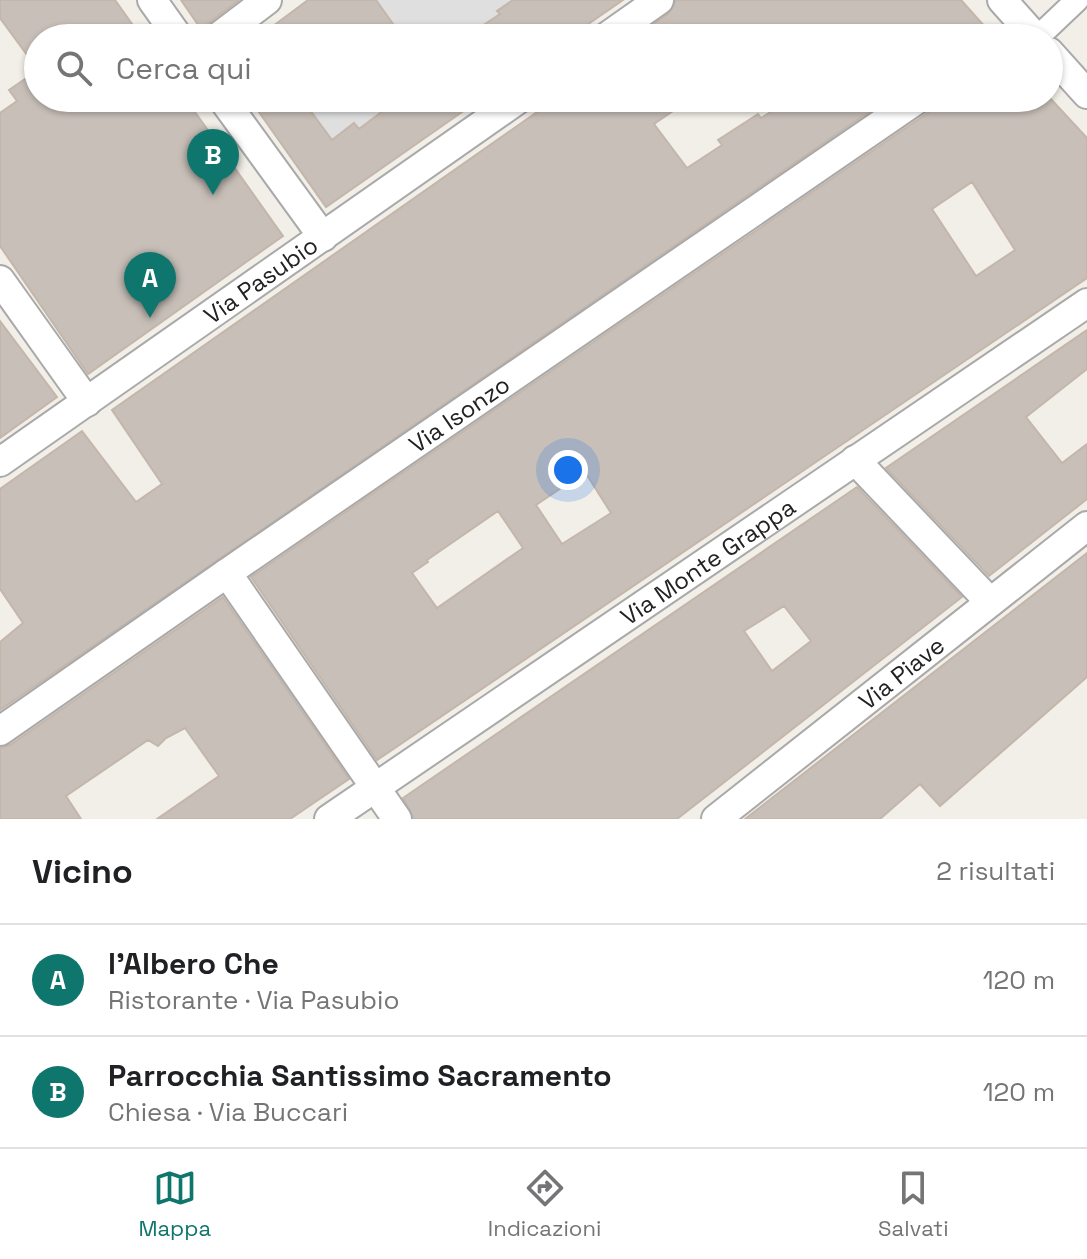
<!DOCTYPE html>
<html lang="it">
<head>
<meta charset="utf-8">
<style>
	:root { --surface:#fff; --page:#f2f2f2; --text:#202124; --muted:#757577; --line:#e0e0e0; --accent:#0f766e }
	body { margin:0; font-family:"Space Grotesk",sans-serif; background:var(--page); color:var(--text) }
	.you { position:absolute; left:568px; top:470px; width:28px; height:28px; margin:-20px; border:6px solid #fff; border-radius:50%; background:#1a73e8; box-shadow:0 0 0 12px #1a73e833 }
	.badge { display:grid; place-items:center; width:52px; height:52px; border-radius:50%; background:var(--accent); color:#fff; font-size:26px; font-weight:700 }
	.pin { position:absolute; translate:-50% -66px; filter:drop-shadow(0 2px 4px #0008) }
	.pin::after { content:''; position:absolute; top:42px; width:28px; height:24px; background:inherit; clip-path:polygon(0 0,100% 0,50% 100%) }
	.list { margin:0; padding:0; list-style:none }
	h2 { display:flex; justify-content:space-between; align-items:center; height:104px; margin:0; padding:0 32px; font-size:34px }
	h2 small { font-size:26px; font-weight:400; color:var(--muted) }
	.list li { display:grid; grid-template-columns:52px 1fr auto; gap:24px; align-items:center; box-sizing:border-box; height:112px; padding:0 32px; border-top:2px solid var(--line) }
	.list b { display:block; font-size:30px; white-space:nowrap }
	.list p { margin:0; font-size:26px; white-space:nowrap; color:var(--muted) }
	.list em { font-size:26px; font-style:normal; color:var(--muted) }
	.icon { flex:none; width:44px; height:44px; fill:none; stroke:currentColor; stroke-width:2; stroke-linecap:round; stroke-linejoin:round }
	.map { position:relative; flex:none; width:1087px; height:819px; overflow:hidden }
	.search { position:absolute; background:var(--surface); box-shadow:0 2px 6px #0004; left:24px; right:24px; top:24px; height:88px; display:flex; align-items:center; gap:20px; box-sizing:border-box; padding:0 28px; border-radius:44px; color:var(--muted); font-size:30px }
	.sheet { height:328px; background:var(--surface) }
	nav { display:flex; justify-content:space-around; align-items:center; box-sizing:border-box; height:112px; border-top:2px solid var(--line); background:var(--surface); font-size:22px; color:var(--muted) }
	nav a { display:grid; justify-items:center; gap:4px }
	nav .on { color:var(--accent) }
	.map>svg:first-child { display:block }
	.residential { fill:#e0dfdf }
	.building { fill:#c7bfb8; stroke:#c4b6ab; stroke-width:2; fill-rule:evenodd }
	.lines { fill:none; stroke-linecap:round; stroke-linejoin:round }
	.pedestrian-casing { stroke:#a9a9a9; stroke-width:26 }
	.minor-casing { stroke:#a9a9a9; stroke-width:32 }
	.pedestrian { stroke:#fff; stroke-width:22 }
	.minor { stroke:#fff; stroke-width:28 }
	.labels { text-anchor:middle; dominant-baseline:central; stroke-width:7; stroke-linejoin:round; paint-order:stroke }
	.street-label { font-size:24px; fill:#222; stroke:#fff }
</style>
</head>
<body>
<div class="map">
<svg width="1087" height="819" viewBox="0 0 1087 819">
	<rect width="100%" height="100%" fill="#f2efe9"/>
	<path class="residential" d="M308,0h315l-55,38h-311z
		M249,98h233l-156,109z"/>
	<path class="building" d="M0,0h115l27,38h-104v60h147l98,138 -195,138 -88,-128v-133l17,-12 -8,-11 29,-20 -38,-52z
		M181,0h58l-38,29z
		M308,0h68l27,38h-146z
		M513,0h110l-55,38h-104l36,-24 -3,-3z
		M676,0h285l27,30 -12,8h-197l-7,-10 -14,10h-104l-6,-10 21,-15z
		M249,98h52l31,42 22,-17 5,6 41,-31h82l-156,109z
		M557,98h135l-38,26 33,44 35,-23 -4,-5 40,-26 3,4 32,-20h96l-889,612v-68l23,-19 -23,-34v-100l82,-58 54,71 26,-18 -50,-74z
		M936,98h114l37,40v140l-710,482 -126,-183 678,-465zM972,182l43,68 -39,26 -44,-67zM585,472l26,41 -49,31 -26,-39zM498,511l25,37 -86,60 -25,-35 16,-11 -1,-2z
		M0,321l57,76 -57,41z
		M1087,330v39l-61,48 36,46 25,-19v55l-98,77 -103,-108z
		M857,487l105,110 -285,222h-263l-11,-21zM784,606l27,35 -39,30 -28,-40z
		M1087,553v124l-147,129 -20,-22 -40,35h-135z
		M223,597l126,182 -59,40h-133l62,-43 -34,-48 -19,10 -8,8 -10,-6 -82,56 15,23h-81v-71l10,-3z"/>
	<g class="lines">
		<defs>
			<path id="pedestrian" d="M1037,38l40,-38"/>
			<g id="minor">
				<path d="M152,0l27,38"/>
				<path d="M1002,0l34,38"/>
				<path d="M217,38l50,-38"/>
				<path d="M605,38l54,-38"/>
				<path d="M1049,52l38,42"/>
				<path d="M222,98l101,139"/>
				<path d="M0,280l87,122"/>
				<path d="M855,460l135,142"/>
				<path id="s1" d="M0,462l520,-364"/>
				<path d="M227,573l170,246"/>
				<path id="s2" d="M0,731l227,-158 692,-475"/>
				<path id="s3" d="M329,819l758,-516"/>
				<path id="s4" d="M716,819l371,-293"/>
			</g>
		</defs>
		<use href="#pedestrian" class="pedestrian-casing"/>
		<use href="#minor" class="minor-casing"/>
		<use href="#pedestrian" class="pedestrian"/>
		<use href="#minor" class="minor"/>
	</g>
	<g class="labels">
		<g class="street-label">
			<text stroke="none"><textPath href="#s1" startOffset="318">Via Pasubio</textPath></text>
			<text stroke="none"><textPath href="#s2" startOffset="558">Via Isonzo</textPath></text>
			<text stroke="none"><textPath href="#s3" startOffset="458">Via Monte Grappa</textPath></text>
			<text stroke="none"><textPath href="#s4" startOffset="236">Via Piave</textPath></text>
		</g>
	</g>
</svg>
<div class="you"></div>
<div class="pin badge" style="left:150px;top:318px">A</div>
<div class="pin badge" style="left:213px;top:195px">B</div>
<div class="search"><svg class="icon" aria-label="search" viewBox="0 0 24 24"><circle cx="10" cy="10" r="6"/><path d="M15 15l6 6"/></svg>Cerca qui</div>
</div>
<section class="sheet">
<h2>Vicino<small>2 risultati</small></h2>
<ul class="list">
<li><span class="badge">A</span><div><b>l'Albero Che</b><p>Ristorante · Via Pasubio</p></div><em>120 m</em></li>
<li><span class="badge">B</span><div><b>Parrocchia Santissimo Sacramento</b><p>Chiesa · Via Buccari</p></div><em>120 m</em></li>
</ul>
</section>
<nav>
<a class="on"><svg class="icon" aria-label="map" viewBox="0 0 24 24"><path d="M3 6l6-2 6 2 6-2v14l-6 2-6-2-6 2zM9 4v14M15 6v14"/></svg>Mappa</a>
<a><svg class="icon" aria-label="directions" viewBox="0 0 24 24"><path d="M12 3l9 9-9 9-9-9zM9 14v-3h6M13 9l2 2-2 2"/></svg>Indicazioni</a>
<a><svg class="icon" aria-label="saved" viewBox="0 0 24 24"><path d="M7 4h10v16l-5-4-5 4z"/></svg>Salvati</a>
</nav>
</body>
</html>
